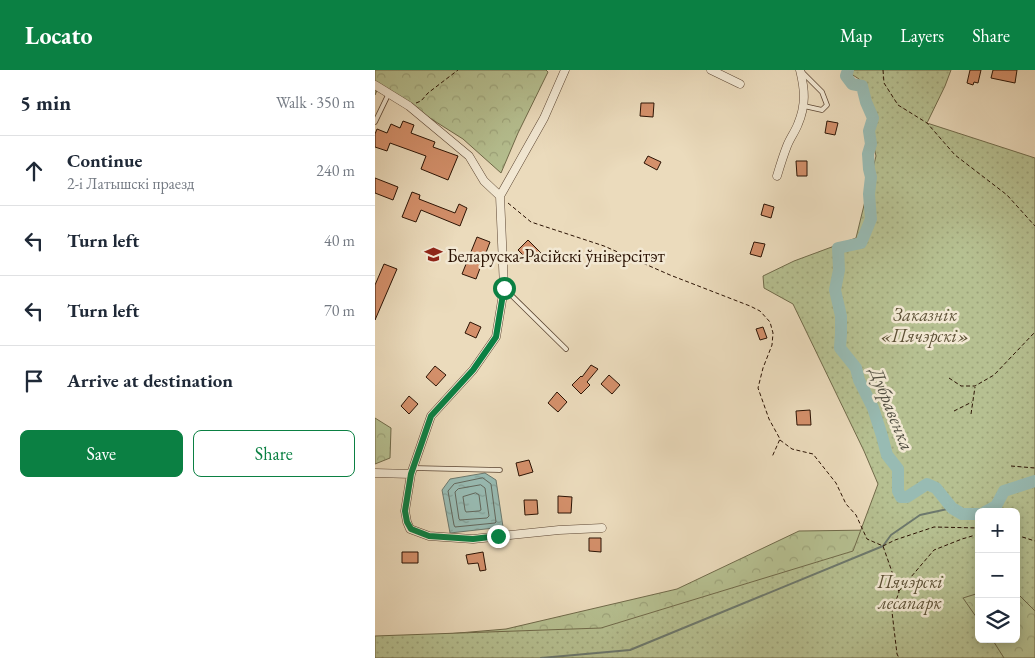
<!DOCTYPE html>
<html lang="en">
<head>
<meta charset="utf-8">
<style>
	:root { --surface:#fff; --page:#f2f2f3; --text:#1f2937; --muted:#747a83; --line:#e0e1e3; --accent:#0b8043 }
	body { margin:0; font-family:"EB Garamond",serif; background:var(--page); color:var(--text) }
	.controls { position:absolute; right:15px; bottom:15px; display:grid; overflow:hidden; border-radius:8px; box-shadow:0 2px 12px #0003 }
	.controls button { width:45px; height:45px; display:grid; place-items:center; padding:0; border:0; border-bottom:1px solid var(--line); background:var(--surface); color:var(--text); font:25px sans-serif }
	.stop { position:absolute; width:15px; height:15px; margin:-11px; border:4px solid #0b8043; border-radius:50%; background:#fff }
	.stop.end { background:#0b8043; border-color:#fff; box-shadow:0 1px 5px #0008 }
	.list { margin:0; padding:0; list-style:none }
	h2 { display:flex; justify-content:space-between; align-items:center; height:65px; margin:0; padding:0 20px; font-size:21px }
	h2 small { font-size:16px; font-weight:400; color:var(--muted) }
	.list li { display:grid; grid-template-columns:32px 1fr auto; gap:15px; align-items:center; box-sizing:border-box; height:70px; padding:0 20px; border-top:1px solid var(--line) }
	.list b { display:block; font-size:19px; white-space:nowrap }
	.list p { margin:0; font-size:16px; white-space:nowrap; color:var(--muted) }
	.list em { font-size:16px; font-style:normal; color:var(--muted) }
	.actions { display:flex; gap:10px; padding:15px 20px }
	.actions a { flex:1; padding:11px 0; border:1px solid var(--accent); border-radius:8px; text-align:center; font-size:18px; color:var(--accent) }
	.actions .main { background:var(--accent); color:#fff }
	.icon { flex:none; width:28px; height:28px; fill:none; stroke:currentColor; stroke-width:2; stroke-linecap:round; stroke-linejoin:round }
	.map { position:relative; flex:none; width:660px; height:588px; overflow:hidden }
	header { display:flex; align-items:center; gap:30px; box-sizing:border-box; height:70px; padding:0 25px; background:var(--accent); color:#fff }
	header strong { font-size:24px }
	nav { display:flex; gap:28px; margin-inline-start:auto; font-size:18px }
	main { display:flex }
	aside { flex:1; background:var(--surface) }
	.map>svg:first-child { display:block }
	.forest { fill:url(#forest-crowns); stroke:#706a4a; fill-rule:evenodd }
	.park { fill:url(#park-dots); stroke:#706a4a }
	.water { fill:url(#water-ripples); stroke:#6c786d }
	.lines { fill:none; stroke-linecap:round; stroke-linejoin:round }
	.shore { stroke:#62675c; stroke-width:1 }
	.stream { stroke:#6c786d; stroke-width:2 }
	.river { stroke:#98bbb3; stroke-width:12 }
	.building { fill:#d4906b; stroke:#2b1304 }
	.service-casing { stroke:#5b4532; stroke-width:5.5 }
	.minor-casing { stroke:#5b4532; stroke-width:9 }
	.path { stroke:#2b1304; stroke-width:1; stroke-dasharray:4 2.5; stroke-linecap:butt }
	.service { stroke:#f2e8d3; stroke-width:4 }
	.minor { stroke:#f2e8d3; stroke-width:8 }
	.route { stroke:#0b8043; stroke-width:6 }
	.labels { text-anchor:middle; dominant-baseline:central; stroke-width:5; stroke-linejoin:round; paint-order:stroke }
	.poi-label { font-size:18px; fill:#2b1304; stroke:#f2e8d3; text-anchor:start }
	.park-label { font-size:18px; font-style:italic; fill:#5c5035; stroke:#f2e8d3 }
	.water-label { font-size:19px; font-style:italic; fill:#514e41; stroke:#f2e8d3 }
</style>
</head>
<body>
<header>
<strong>Locato</strong>
<nav><a>Map</a><a>Layers</a><a>Share</a></nav>
</header>
<main>
<aside>
<h2>5 min<small>Walk · 350 m</small></h2>
<ul class="list">
<li><svg class="icon" aria-label="ahead" viewBox="0 0 24 24"><path d="M12 20V5M6 11l6-6 6 6"/></svg><div><b>Continue</b><p>2-і Латышскі праезд</p></div><em>240 m</em></li>
<li><svg class="icon" aria-label="left" viewBox="0 0 24 24"><path d="M17 20v-9H6M10 6l-5 5 5 5"/></svg><div><b>Turn left</b></div><em>40 m</em></li>
<li><svg class="icon" aria-label="left" viewBox="0 0 24 24"><path d="M17 20v-9H6M10 6l-5 5 5 5"/></svg><div><b>Turn left</b></div><em>70 m</em></li>
<li><svg class="icon" aria-label="arrive" viewBox="0 0 24 24"><path d="M6 21V4h12l-3 4 3 4H6"/></svg><div><b>Arrive at destination</b></div></li>
</ul>
<div class="actions"><a class="main">Save</a><a>Share</a></div>
</aside>
<div class="map">
<svg width="660" height="588" viewBox="0 0 660 588">
	<defs>
		<pattern id="forest-crowns" width="20" height="18" patternUnits="userSpaceOnUse" patternTransform="scale(1.25)"><rect width="20" height="18" fill="#b6c091"/><path d="M2 6a3 3 0 1 1 6 0M12 15a3 3 0 1 1 6 0" fill="none" stroke="#9da47b"/></pattern>
		<pattern id="park-dots" width="8" height="8" patternUnits="userSpaceOnUse" patternTransform="scale(1.25)"><rect width="8" height="8" fill="#b6c091"/><path d="M2 2h.1M6 6h.1" fill="none" stroke="#9da47b" stroke-width="1.8" stroke-linecap="round"/></pattern>
		<pattern id="water-ripples" width="26" height="14" patternUnits="userSpaceOnUse" patternTransform="scale(1.25)"><rect width="26" height="14" fill="#98bbb3"/><path d="M2 4q2-2 4 0t4 0M15 11q2-2 4 0t4 0" fill="none" stroke="#83a098"/></pattern>
	</defs>
	<rect width="100%" height="100%" fill="#ebdbbc"/>
	<filter id="stains"><feTurbulence type="fractalNoise" baseFrequency=".004" numOctaves="4"/><feColorMatrix values="0 0 0 0 .2 0 0 0 0 .09 0 0 0 0 .02 0 0 0 .5 -.17"/></filter>
	<radialGradient id="worn" r=".72"><stop offset=".6" stop-color="#630" stop-opacity="0"/><stop offset="1" stop-color="#630" stop-opacity=".3"/></radialGradient>
	<path class="forest" d="M0,0h171l2,2 -30,61 -17,40 -38,-34 -84,-53 -4,9z
		M0,348l16,10 -1,30 -15,6z
		M655,432l5,1v155h-660l36,-21 95,-8 171,-40 122,-58 75,-1zM604,442h37v127h-37z"/>
	<path class="park" d="M470,0h106l-6,16 -18,37 108,35v453l-19,-19v-80h-37v81l-16,5 16,23v18h13l12,19h-629v-22l226,-8 252,-77 25,-67 -14,-33 -71,-147 -29,-16 -1,-12 31,-15 62,-23 20,-82 -17,-77z"/>
	<path class="water" d="M110,403l11,7 7,47 -53,6 -8,-43 8,-11z"/>
	<g class="lines">
		<path class="shore" d="M108,408l8,6 5,38 -1,1 -40,4 -1,-2 -6,-34 6,-7z
			M106,415l4,3 4,28 -2,2 -27,2 -1,-1 -4,-27 3,-3z
			M101,423l3,2 2,15 -2,1 -13,1 -1,-2 -2,-13z"/>
		<path class="stream" d="M166,588l89,-8 253,-104 8,-11 29,-20 32,-7"/>
		<path class="river" d="M473,0l-2,6 6,8 10,2 4,16 7,16 -4,13 2,13 -3,10 1,15 2,8 -2,17 2,25 -10,24 -23,5 1,22 -4,20 6,26v18l-1,14 16,20 3,12 14,28 9,28 5,19 11,14v22l3,6h6l20,-13 9,4 16,20 10,6h17
			M610,442l11,-6 8,-15 31,-10"/>
	</g>
	<path class="building" d="M595,0h11l-3,13 -4,-1 -1,3 -6,-2z
		M618,0h24l-2,13 -24,-5z
		M266,33h13l-1,14 -13,-1z
		M28,51l11,4 -3,8 24,9 -2,5 25,9 -10,24 -27,-11 5,-13 -36,-13 -3,8 -12,-4v-13l2,-5 10,4 4,-9 9,4z
		M452,51l11,2 -3,12 -10,-2z
		M273,86l13,6 -4,8 -13,-7z
		M421,91h11v15h-10z
		M0,108l23,9 -5,13 -18,-7z
		M37,122l8,3 -1,4 36,14 4,-9 8,4 -7,18 -39,-16 -5,12 -14,-5z
		M389,134l10,3 -3,11 -10,-3z
		M102,167l13,5 -14,37 -14,-5z
		M153,170l13,13 -10,10 -13,-13z
		M379,172l11,2 -4,13 -11,-3z
		M9,194l13,5 -22,51v-35z
		M95,252l11,5 -5,11 -11,-5z
		M388,257l4,11 -7,2 -4,-11z
		M216,295l7,4 -11,13 3,3 -9,9 -9,-9 9,-9 1,1z
		M60,296l11,9 -10,11 -10,-9z
		M234,305l11,10 -8,9 -11,-10z
		M182,322l10,10 -9,10 -10,-9z
		M34,326l9,8 -9,10 -8,-8z
		M435,340l1,15h-14l-1,-14z
		M154,390l4,12 -14,4 -3,-13z
		M183,426l14,1 -1,16h-13z
		M149,430h13l1,14 -13,1z
		M214,468h12v14l-12,-1z
		M27,482h16v11h-16z
		M108,482l3,18 -6,1 -2,-8 -10,1 -2,-9z"/>
	<g class="lines">
		<defs>
			<path id="service" d="M427,2l20,20 5,13 -5,5 -18,-4
				M0,52l14,-29
				M129,218l62,61
				M38,398l87,2"/>
			<path id="minor" d="M336,0l29,14
				M0,15l34,21 60,50 15,25 16,15
				M402,106c3,-10 6,-20 10,-30 3,-8 8,-14 11,-22 8,-19 7,-34 2,-54
				M125,126l4,92 -8,49 -23,33 -42,46 -20,58 -6,37 2,11 3,7 19,7 44,3 86,-9 43,-2
				M125,126l44,-78 21,-48
				M0,403l36,1"/>
		</defs>
		<use href="#service" class="service-casing"/>
		<use href="#minor" class="minor-casing"/>
		<path class="path" d="M508,0l1,13 14,22 29,18 28,32 52,40 28,31
			M41,33l5,-2 7,-8 30,-23
			M133,133l23,19 73,24 66,29 80,31 10,5 10,11 3,11 -1,12 -9,23 -5,20 11,31 11,20 -8,18
			M574,308l12,8h14l19,-11 41,-43
			M579,341l18,-9
			M596,344l4,-27
			M405,370l12,9 21,5 23,29 10,21 10,11 11,24 16,7 16,46 -7,20 5,42 2,4
			M636,396l24,2
			M641,465l19,6
			M508,476l12,-6 39,-13 45,1
			M524,521l35,-41 28,-11 17,-5"/>
		<use href="#service" class="service"/>
		<use href="#minor" class="minor"/>
	</g>
	<g class="lines">
		<path class="route" d="M123,466l-25,3 -44,-3 -18,-7 -4,-7 -2,-11 6,-37 20,-58 42,-46 23,-33 8,-49"/>
	</g>
	<defs>
		<symbol id="university-bare" viewBox="-9 -9 18 18"><path d="M0-5L7-2L0 1L-7-2ZM-4 1L0 2.5L4 1V4Q0 6-4 4Z" fill="#8f2418" stroke="#f2e8d3" stroke-width="2.5" paint-order="stroke"/></symbol>
	</defs>
	<g fill-rule="evenodd">
		<use href="#university-bare" x="46" y="172" width="25" height="25"/>
	</g>
	<g class="labels">
		<g class="poi-label">
			<text x="72" y="185">Беларуска-Расійскі ўніверсітэт</text>
		</g>
		<g class="park-label">
			<text x="550" y="244">Заказнік<tspan x="550" dy="21">«Пячэрскі»</tspan></text>
			<text x="535" y="511">Пячэрскі<tspan x="535" dy="21">лесапарк</tspan></text>
		</g>
		<g class="water-label">
			<text transform="translate(517 339) rotate(68)">Дубравенка</text>
		</g>
	</g>
	<rect width="100%" height="100%" filter="url(#stains)"/>
	<rect width="100%" height="100%" fill="url(#worn)"/>
</svg>
<div class="controls">
<button>+</button>
<button>−</button>
<button><svg class="icon" aria-label="layers" viewBox="0 0 24 24"><path d="M12 4l9 5-9 5-9-5zM3 14l9 5 9-5"/></svg></button>
</div>
<div class="stop" style="left:129px;top:218px"></div>
<div class="stop end" style="left:123px;top:466px"></div>
</div>
</main>
</body>
</html>
